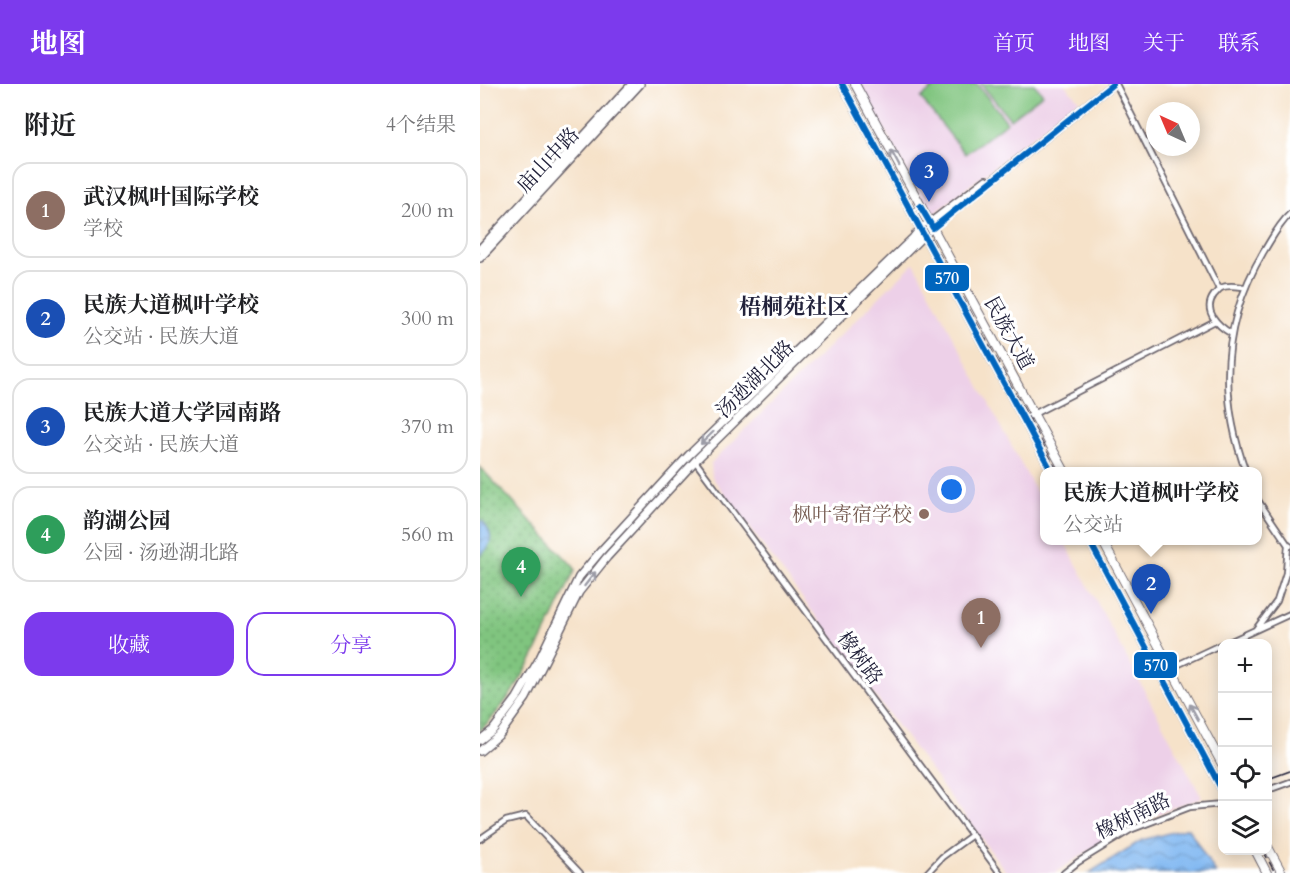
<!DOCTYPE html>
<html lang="zh">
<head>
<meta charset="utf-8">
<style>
	:root { --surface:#fff; --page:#f2f2f2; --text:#202124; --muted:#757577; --line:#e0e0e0; --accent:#7c3aed }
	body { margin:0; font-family:Cardo,"Noto Serif SC",serif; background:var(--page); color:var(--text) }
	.controls { position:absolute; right:18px; bottom:18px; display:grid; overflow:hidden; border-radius:12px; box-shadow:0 3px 15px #0003 }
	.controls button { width:54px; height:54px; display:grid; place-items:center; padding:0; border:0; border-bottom:2px solid var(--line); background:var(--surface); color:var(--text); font:30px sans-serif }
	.compass { position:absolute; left:666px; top:18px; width:54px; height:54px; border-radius:50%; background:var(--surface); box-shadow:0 3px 15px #0003; rotate:316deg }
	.you { position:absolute; left:472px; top:406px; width:21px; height:21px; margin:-15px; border:4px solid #fff; border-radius:50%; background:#1a73e8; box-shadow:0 0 0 9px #1a73e833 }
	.badge { display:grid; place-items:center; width:39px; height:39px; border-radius:50%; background:var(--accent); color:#fff; font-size:20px; font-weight:700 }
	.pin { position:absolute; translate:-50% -50px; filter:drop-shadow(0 2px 3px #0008) }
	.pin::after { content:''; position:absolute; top:32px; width:21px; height:18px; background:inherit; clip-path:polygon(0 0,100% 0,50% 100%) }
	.popup { position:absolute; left:560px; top:383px; width:222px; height:78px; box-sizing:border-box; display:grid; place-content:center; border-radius:12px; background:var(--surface); filter:drop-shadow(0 2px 4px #0005); font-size:20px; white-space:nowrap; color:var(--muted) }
	.popup b { font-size:22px; color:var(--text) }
	.popup::after { content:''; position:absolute; left:50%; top:100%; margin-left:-12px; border:12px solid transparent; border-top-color:var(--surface) }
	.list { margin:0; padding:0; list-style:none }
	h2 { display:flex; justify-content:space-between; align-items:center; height:78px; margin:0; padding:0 24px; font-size:26px }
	h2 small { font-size:20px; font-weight:400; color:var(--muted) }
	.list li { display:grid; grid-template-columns:39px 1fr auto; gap:18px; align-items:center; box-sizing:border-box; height:96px; margin:0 12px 12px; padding:0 12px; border:2px solid var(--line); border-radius:18px }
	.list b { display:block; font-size:22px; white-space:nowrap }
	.list p { margin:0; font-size:20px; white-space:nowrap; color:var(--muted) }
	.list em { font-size:20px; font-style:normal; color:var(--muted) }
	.actions { display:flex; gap:12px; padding:18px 24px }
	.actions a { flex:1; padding:14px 0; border:2px solid var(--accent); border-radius:18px; text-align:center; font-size:21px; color:var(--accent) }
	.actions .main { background:var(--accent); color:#fff }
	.icon { flex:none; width:33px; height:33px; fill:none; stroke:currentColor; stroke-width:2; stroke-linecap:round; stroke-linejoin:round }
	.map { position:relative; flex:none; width:810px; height:789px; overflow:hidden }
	header { display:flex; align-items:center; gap:36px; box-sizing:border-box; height:84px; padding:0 30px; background:var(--accent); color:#fff }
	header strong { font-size:28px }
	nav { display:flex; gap:33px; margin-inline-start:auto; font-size:21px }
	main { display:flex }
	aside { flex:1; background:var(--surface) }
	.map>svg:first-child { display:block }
	.built { fill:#edd0e8 }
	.grass { fill:#80c57f; stroke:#51745d; stroke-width:1.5 }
	.park { fill:url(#park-dots); stroke:#51745d; stroke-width:1.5 }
	.water { fill:url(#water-waves); stroke:#526e96; stroke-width:1.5 }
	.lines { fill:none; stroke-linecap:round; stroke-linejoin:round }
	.street-casing { stroke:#6c656d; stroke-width:8 }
	.secondary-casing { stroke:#6c656d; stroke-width:10 }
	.primary-casing { stroke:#6c656d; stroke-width:10 }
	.street { stroke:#fff; stroke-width:4.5 }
	.secondary { stroke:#fff; stroke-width:7 }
	.primary { stroke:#fff; stroke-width:8 }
	.tram { stroke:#22223b; stroke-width:1.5 }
	.rail { stroke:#22223b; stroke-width:1.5; stroke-dasharray:9 4.5; stroke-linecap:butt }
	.bus-1-casing { stroke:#fff; stroke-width:10 }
	.bus-1 { stroke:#0065bd; stroke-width:6 }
	.oneway { stroke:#9c9ca7 }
	.education-dot { fill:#8d6e63; stroke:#fff; stroke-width:2 }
	.labels { text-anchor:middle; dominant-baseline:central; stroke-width:6; stroke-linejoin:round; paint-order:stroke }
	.street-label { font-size:20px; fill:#22223b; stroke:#fff }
	.education-label { font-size:20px; fill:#785e54; stroke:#fff; text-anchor:end }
	.quarter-label { font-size:22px; font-weight:bold; fill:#22223b; stroke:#fff }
	.line-badge { stroke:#fff; stroke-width:2 }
	.badge-label { font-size:16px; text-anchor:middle; font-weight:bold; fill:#fff }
</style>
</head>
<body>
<header>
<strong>地图</strong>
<nav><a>首页</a><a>地图</a><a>关于</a><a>联系</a></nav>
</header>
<main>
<aside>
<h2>附近<small>4个结果</small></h2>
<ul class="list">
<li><span class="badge" style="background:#8d6e63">1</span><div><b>武汉枫叶国际学校</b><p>学校</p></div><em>200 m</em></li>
<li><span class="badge" style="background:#1a4fb4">2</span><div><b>民族大道枫叶学校</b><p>公交站 · 民族大道</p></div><em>300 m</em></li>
<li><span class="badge" style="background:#1a4fb4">3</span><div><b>民族大道大学园南路</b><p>公交站 · 民族大道</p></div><em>370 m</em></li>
<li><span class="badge" style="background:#2e9e5b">4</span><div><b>韵湖公园</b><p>公园 · 汤逊湖北路</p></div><em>560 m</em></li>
</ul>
<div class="actions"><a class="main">收藏</a><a>分享</a></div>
</aside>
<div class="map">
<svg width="810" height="789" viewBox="0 0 810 789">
	<defs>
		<pattern id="park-dots" width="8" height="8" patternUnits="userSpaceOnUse" patternTransform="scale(1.5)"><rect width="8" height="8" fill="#80c57f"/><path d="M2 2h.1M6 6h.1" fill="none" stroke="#68a069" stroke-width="1.8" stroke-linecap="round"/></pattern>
		<pattern id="water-waves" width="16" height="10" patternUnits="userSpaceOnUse" patternTransform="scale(1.5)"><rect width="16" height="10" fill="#83b9f2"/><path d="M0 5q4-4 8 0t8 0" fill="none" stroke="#6b96c5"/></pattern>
	</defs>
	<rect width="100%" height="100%" fill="#fff"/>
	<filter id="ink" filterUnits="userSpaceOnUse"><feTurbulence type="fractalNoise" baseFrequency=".0167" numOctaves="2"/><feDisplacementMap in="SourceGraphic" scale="12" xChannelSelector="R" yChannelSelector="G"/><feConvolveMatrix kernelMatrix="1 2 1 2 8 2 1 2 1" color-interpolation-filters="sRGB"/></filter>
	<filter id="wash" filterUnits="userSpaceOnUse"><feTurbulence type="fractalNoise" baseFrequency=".008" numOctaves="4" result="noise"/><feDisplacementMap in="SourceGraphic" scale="24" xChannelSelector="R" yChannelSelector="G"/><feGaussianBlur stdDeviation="1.35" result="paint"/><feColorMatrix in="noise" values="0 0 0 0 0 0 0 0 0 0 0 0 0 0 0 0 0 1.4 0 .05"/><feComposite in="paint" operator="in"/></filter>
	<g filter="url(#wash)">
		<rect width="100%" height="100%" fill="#f6e2c9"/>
		<path class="built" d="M380,0h204l15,16 -148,116z
			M434,179l119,223 11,17v37l20,1 138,257 -76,28 -71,47h-48l-295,-396 -1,-14z"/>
		<path class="grass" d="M458,0h39l30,38 -42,32 -44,-56z
			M501,0h53l9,10 -33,25z"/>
		<path class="park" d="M0,383l94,100 1,4c-28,57 -49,114 -95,160z"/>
		<path class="water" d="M0,437h3c11,14 10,23 -3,35z
			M708,744l28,45h-127l53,-33z"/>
	</g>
	<g filter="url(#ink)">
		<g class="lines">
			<defs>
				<path id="street" d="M636,0l103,205
					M752,250c-14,-8 -30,-23 -18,-39 3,-3 4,-5 7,-7 7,-4 17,-1 25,-1
					M544,335l191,-98
					M215,377l305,412
					M766,388c-28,-77 -24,-151 18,-221 8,-13 15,-27 26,-37
					M777,415l31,46
					M776,545l21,-28 9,-28 2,-28 2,1
					M745,560l65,-30
					M680,589l62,-29
					M788,706l22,-8
					M0,755l26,-18 20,-5 54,57
					M447,789l15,-16 30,-22
					M584,789l14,-11 52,-32 60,-23 32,-3"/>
				<path id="secondary" d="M0,165l152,-165
					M0,174l160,-174
					M0,656l13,-10 24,-32 23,-40 39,-81 21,-25 89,-97 224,-217 8,-10 9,-5 56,-43
					M0,667l20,-17 26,-36 53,-106 28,-35 88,-96 230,-227 188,-150"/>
				<path id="primary" d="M362,0l210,388
					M375,0l210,388
					M609,456l133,250
					M622,456l120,224
					M788,763l14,26
					M775,766l12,23"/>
			</defs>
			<use href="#street" class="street-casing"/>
			<use href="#secondary" class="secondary-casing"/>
			<use href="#primary" class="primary-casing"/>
			<use href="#street" class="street"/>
			<use href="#secondary" class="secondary"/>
			<use href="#primary" class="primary"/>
			<path class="tram" d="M788,695l22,-8"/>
			<path class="rail" d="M367,0l211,388
				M612,456l130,241
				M783,766l12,23"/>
			<defs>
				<path id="bus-1" d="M362,0l210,388
					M440,122l13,22 180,-144
					M609,456l133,250"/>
			</defs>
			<use href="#bus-1" class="bus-1-casing"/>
			<use href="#bus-1" class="bus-1"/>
		</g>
		<defs><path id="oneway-shaft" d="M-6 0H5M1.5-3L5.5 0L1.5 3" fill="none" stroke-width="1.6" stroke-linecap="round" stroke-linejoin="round" transform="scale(1.5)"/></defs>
		<g class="oneway">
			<use href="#oneway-shaft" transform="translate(415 74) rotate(-118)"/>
			<use href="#oneway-shaft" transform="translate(227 354) rotate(136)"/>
			<use href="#oneway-shaft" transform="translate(110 495) rotate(-52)"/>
			<use href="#oneway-shaft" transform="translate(714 628) rotate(-119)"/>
		</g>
	</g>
	<circle class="education-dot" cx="444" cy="430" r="6"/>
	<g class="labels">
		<g class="street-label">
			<text transform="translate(68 76) rotate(-47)">庙山中路</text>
			<text transform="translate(529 249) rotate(61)">民族大道</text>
			<text transform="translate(275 295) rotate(-45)">汤逊湖北路</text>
			<text transform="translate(380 574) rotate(53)">橡树路</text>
			<text transform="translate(653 732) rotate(-26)">橡树南路</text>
		</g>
		<g class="education-label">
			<text x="432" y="430">枫叶寄宿学校</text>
		</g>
		<g class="quarter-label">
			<text x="314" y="223">梧桐苑社区</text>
		</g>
	</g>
	<g class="line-badge">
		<rect x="444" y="180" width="46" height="28" rx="6" fill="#0065bd"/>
		<rect x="653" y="567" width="45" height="28" rx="6" fill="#0065bd"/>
	</g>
	<g class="badge-label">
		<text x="467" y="200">570</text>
		<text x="676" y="587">570</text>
	</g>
</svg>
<div class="controls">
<button>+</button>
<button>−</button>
<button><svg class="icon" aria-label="locate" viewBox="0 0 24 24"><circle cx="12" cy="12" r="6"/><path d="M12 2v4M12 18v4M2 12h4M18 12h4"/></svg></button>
<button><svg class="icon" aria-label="layers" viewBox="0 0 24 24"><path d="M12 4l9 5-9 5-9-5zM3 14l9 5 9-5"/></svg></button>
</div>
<svg class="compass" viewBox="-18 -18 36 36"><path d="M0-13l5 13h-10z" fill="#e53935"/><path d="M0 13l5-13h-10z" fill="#757577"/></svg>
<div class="you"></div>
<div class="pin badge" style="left:501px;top:564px;background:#8d6e63">1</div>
<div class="pin badge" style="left:671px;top:530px;background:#1a4fb4">2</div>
<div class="popup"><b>民族大道枫叶学校</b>公交站</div>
<div class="pin badge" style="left:449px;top:118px;background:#1a4fb4">3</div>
<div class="pin badge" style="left:41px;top:513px;background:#2e9e5b">4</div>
</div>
</main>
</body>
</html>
